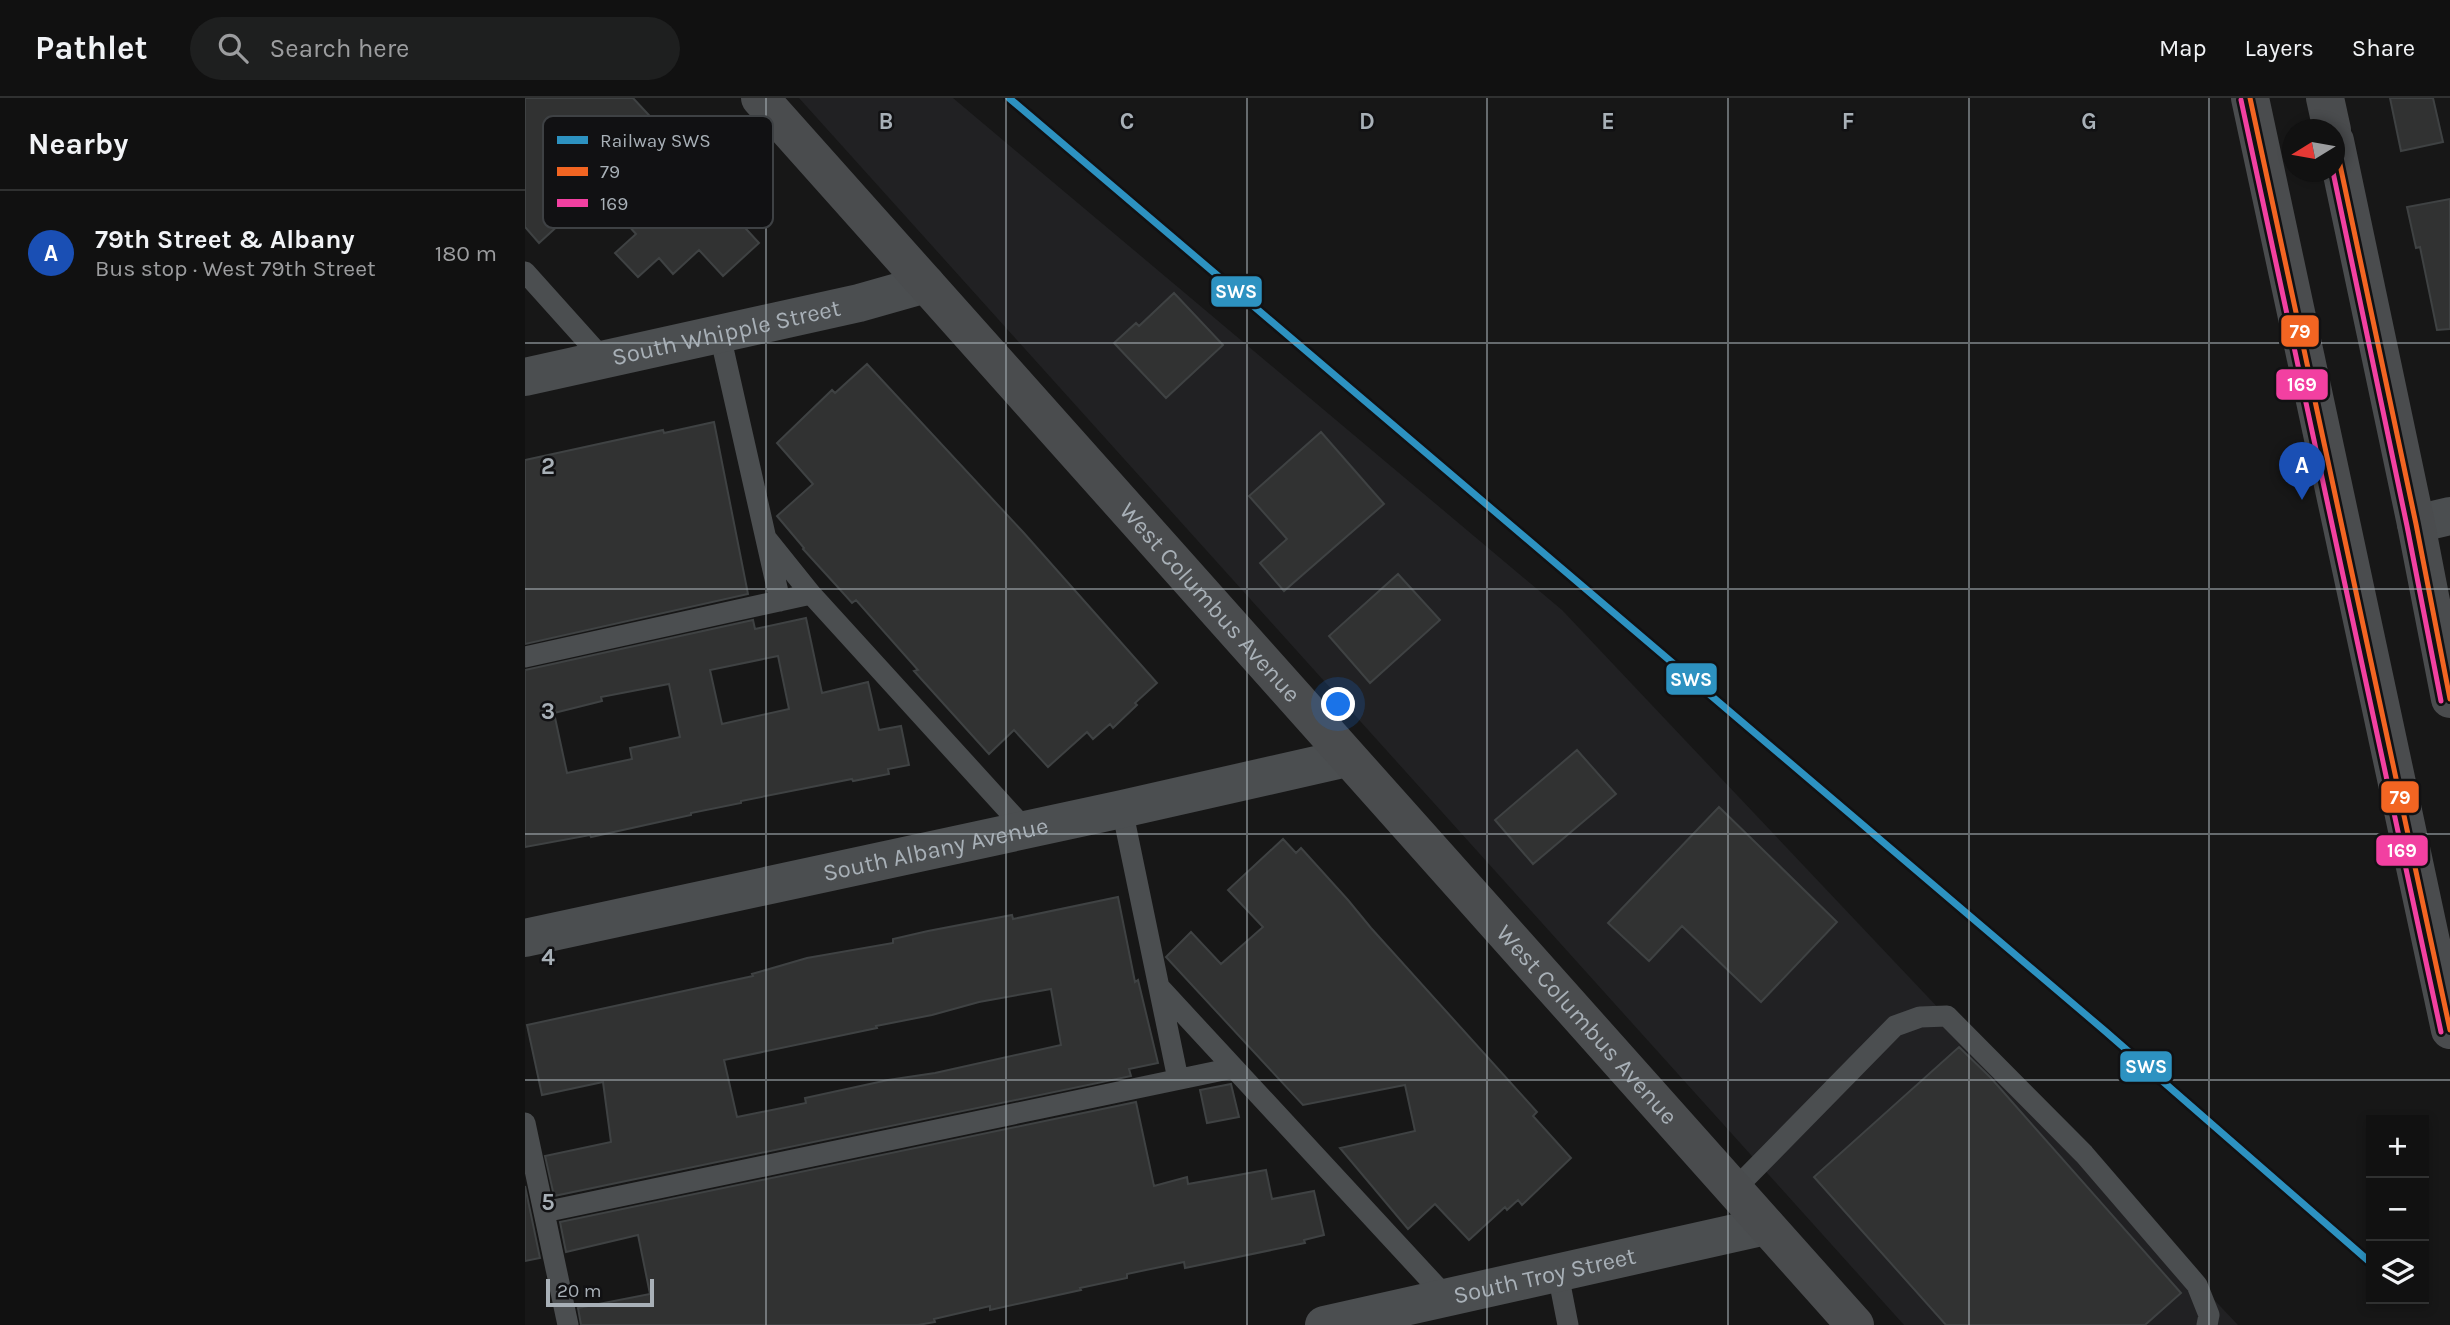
<!DOCTYPE html>
<html lang="en">
<head>
<meta charset="utf-8">
<style>
	:root { --surface:#111; --page:#1e1f1f; --text:#f1f3f6; --muted:#9c9d9f; --line:#303131; --accent:#ea580c }
	body { margin:0; font-family:Karla,sans-serif; background:var(--page); color:var(--text) }
	.controls { position:absolute; right:21px; bottom:21px; display:grid; overflow:hidden; border-radius:0px; box-shadow:0 4px 10px #0003 }
	.controls button { width:63px; height:63px; display:grid; place-items:center; padding:0; border:0; border-bottom:2px solid var(--line); background:var(--surface); color:var(--text); font:35px sans-serif }
	.compass { position:absolute; left:1757px; top:21px; width:63px; height:63px; border-radius:50%; background:var(--surface); box-shadow:0 4px 10px #0003; rotate:259deg }
	.scale { position:absolute; left:21px; bottom:18px; width:108px; box-sizing:border-box; padding-left:7px; border:4px solid #a8b0b7; border-top:0; font-size:19px; line-height:24px; white-space:nowrap; color:#a8b0b7; -webkit-text-stroke:5px #111113; paint-order:stroke }
	.you { position:absolute; left:814px; top:607px; width:24px; height:24px; margin:-18px; border:5px solid #fff; border-radius:50%; background:#1a73e8; box-shadow:0 0 0 10px #1a73e833 }
	.badge { display:grid; place-items:center; width:46px; height:46px; border-radius:50%; background:var(--accent); color:#fff; font-size:23px; font-weight:700 }
	.pin { position:absolute; translate:-50% -58px; filter:drop-shadow(0 2px 4px #0008) }
	.pin::after { content:''; position:absolute; top:37px; width:24px; height:21px; background:inherit; clip-path:polygon(0 0,100% 0,50% 100%) }
	.list { margin:0; padding:0; list-style:none }
	h2 { display:flex; justify-content:space-between; align-items:center; height:91px; margin:0; padding:0 28px; font-size:30px }
	h2 small { font-size:23px; font-weight:400; color:var(--muted) }
	.list li { display:grid; grid-template-columns:46px 1fr auto; gap:21px; align-items:center; box-sizing:border-box; height:126px; padding:0 28px; border-top:2px solid var(--line) }
	.list b { display:block; font-size:26px; white-space:nowrap }
	.list p { margin:0; font-size:23px; white-space:nowrap; color:var(--muted) }
	.list em { font-size:23px; font-style:normal; color:var(--muted) }
	.icon { flex:none; width:38px; height:38px; fill:none; stroke:currentColor; stroke-width:2; stroke-linecap:round; stroke-linejoin:round }
	.map { position:relative; flex:none; width:1925px; height:1227px; overflow:hidden }
	header { display:flex; align-items:center; gap:42px; box-sizing:border-box; height:98px; padding:0 35px; background:var(--surface); border-bottom:2px solid var(--line) }
	header strong { font-size:33px }
	nav { display:flex; gap:38px; margin-inline-start:auto; font-size:24px }
	.search { width:490px; height:63px; background:var(--page); display:flex; align-items:center; gap:18px; box-sizing:border-box; padding:0 24px; border-radius:38px; color:var(--muted); font-size:26px }
	main { display:flex }
	aside { flex:1; background:var(--surface) }
	.map>svg:first-child { display:block }
	.built { fill:#212123 }
	.building { fill:#313232; stroke:#3f4243; stroke-width:2; fill-rule:evenodd }
	.lines { fill:none; stroke-linecap:round; stroke-linejoin:round }
	.lane { stroke:#4b4e50; stroke-width:21 }
	.street { stroke:#4b4e50; stroke-width:38 }
	.secondary { stroke:#4a4c4e; stroke-width:38 }
	.bus-1-casing { stroke:#111113; stroke-width:10 }
	.bus-2-casing { stroke:#111113; stroke-width:10 }
	.bus-1 { stroke:#f26522; stroke-width:5 }
	.bus-2 { stroke:#f240a1; stroke-width:5 }
	.rail-1-casing { stroke:#111113; stroke-width:12 }
	.rail-1 { stroke:#2d92c1; stroke-width:7 }
	.grid { fill:none; stroke:#a8b0b7; stroke-width:2; stroke-opacity:0.55 }
	.labels { text-anchor:middle; dominant-baseline:central; stroke-width:5; stroke-linejoin:round; paint-order:stroke }
	.street-label { font-size:24px; fill:#a8b0b7; stroke:#111113 }
	.key { fill:#111113; stroke:#3e4144; stroke-width:2 }
	.key-label { font-size:19px; fill:#a8b0b7 }
	.grid-label { font-size:23px; text-anchor:middle; font-weight:bold; fill:#a8b0b7; stroke:#111113; stroke-width:5; stroke-linejoin:round; paint-order:stroke }
	.line-badge { stroke:#111113; stroke-width:2.5 }
	.badge-label { font-size:19px; text-anchor:middle; font-weight:bold; fill:#fff }
</style>
</head>
<body>
<header>
<strong>Pathlet</strong>
<div class="search"><svg class="icon" aria-label="search" viewBox="0 0 24 24"><circle cx="10" cy="10" r="6"/><path d="M15 15l6 6"/></svg>Search here</div>
<nav><a>Map</a><a>Layers</a><a>Share</a></nav>
</header>
<main>
<aside>
<h2>Nearby<small></small></h2>
<ul class="list">
<li><span class="badge" style="background:#1a4fb4">A</span><div><b>79th Street &amp; Albany</b><p>Bus stop · West 79th Street</p></div><em>180 m</em></li>
</ul>
</aside>
<div class="map">
<svg width="1925" height="1227" viewBox="0 0 1925 1227">
	<rect width="100%" height="100%" fill="#171717"/>
	<path class="built" d="M274,0h154l609,512 676,715h-334z"/>
	<path class="building" d="M0,0h108l68,73 1,10 57,62 -36,33 -24,-26 -26,24 -14,-16 -21,19 -23,-24 21,-19 -39,-44 -58,53 -14,-16z
		M1865,0h43l10,44 -42,9z
		M1925,101v130l-13,1 -17,-83 -4,1 -9,-41z
		M649,195l49,52 -57,53 -52,-55 22,-20 3,3z
		M342,266l156,168 134,151 -22,20 2,2 -24,23 -3,-4 -17,15 -6,-7 -39,35 -34,-37 -25,24 -75,-83 4,-1 -62,-70 -4,3 -17,-19 -32,-35 1,-1 -27,-32 36,-32 -36,-41 55,-53 3,3z
		M189,324l34,172 -223,50v-184l138,-30 1,3z
		M796,334l63,72 -100,87 -24,-28 27,-24 -38,-43z
		M873,476l42,46 -70,63 -41,-47z
		M281,520l16,75 46,-11 11,48 22,-4 8,39 -21,4 1,5 -36,7 -1,-2 -111,22v2l-50,10v2l-100,22 -1,-2 -65,12v-177l228,-50 2,9zM253,558l11,53 -67,15 -12,-54zM144,586l11,53 -50,11 2,11 -65,14 -13,-60 48,-12 -1,-4z
		M1052,652l39,44 -83,70 -38,-44z
		M1194,709l118,115 -76,80 -79,-76 -33,35 -41,-38z
		M758,741l13,14 5,-5 47,52 23,28 166,184 -4,4 38,42 -49,47 -4,-5 -11,10 -2,-3 -36,33 -34,-36 -27,25 -68,-81 75,-17 -10,-46 -102,20 -137,-148 25,-25 30,32 42,-37 -35,-37z
		M593,799l17,85 3,-2 20,83 -29,6 2,7 -577,120 -9,-40 66,-14 -8,-60 -61,13 -15,-70 226,-49 -1,-2 55,-16 86,-15v-4l35,-8 84,-16 1,4zM526,891l10,56 -126,28 -47,7 -83,18 1,5 -69,14 -13,-57 153,-32 -1,-2 56,-11 47,-13z
		M1434,949l32,31 190,215 -36,32h-199l-132,-148z
		M706,986l8,33 -32,6 -7,-33z
		M611,1004l18,84 33,-9 1,7 78,-14 6,29 42,-8 10,44 -20,5 1,3 -120,25 -1,-6 -57,12v4l-47,10 1,2 -91,20v-4l-56,13 1,3 -17,3h-337l-3,-17 72,-14 -12,-59 -72,17 -6,-30z
		M0,1088l15,72 -15,3z"/>
	<g class="lines">
		<path class="lane" d="M0,174l79,88
			M195,237l60,266
			M241,440l45,56 215,236
			M0,559l286,-63
			M597,711l56,270
			M635,890l287,310
			M0,1025l43,202
			M1209,1092l161,-164 25,-9 27,-1 137,138 113,131 12,30 -2,10
			M19,1114l689,-144
			M1033,1176l10,51"/>
		<g class="street">
			<path id="s1" d="M0,279l334,-74 67,-19"/>
			<path d="M1891,426l34,-8"/>
			<path id="s2" d="M0,840l597,-129 225,-51"/>
			<path id="s3" d="M799,1227l442,-99"/>
		</g>
		<g class="secondary">
			<path id="s4" d="M235,0l1095,1227"/>
			<path d="M1725,0l200,932"/>
			<path d="M1800,0l7,32"/>
			<path d="M1810,43l81,383 34,175"/>
		</g>
		<defs>
			<path id="bus-1" d="M1725,0l200,932
				M1810,43l81,383 34,175"/>
			<path id="bus-2" d="M1716,2l200,932
				M1808,74l74,354 34,175"/>
		</defs>
		<use href="#bus-1" class="bus-1-casing"/>
		<use href="#bus-2" class="bus-2-casing"/>
		<use href="#bus-1" class="bus-1"/>
		<use href="#bus-2" class="bus-2"/>
		<defs>
			<path id="rail-1" d="M484,0l1096,933 266,232"/>
		</defs>
		<use href="#rail-1" class="rail-1-casing"/>
		<use href="#rail-1" class="rail-1"/>
	</g>
	<path class="grid" d="M241,0v1227M481,0v1227M722,0v1227M962,0v1227M1203,0v1227M1444,0v1227M1684,0v1227M0,245h1925M0,491h1925M0,736h1925M0,982h1925"/>
	<g class="labels">
		<g class="street-label">
			<text stroke="none"><textPath href="#s1" startOffset="206">South Whipple Street</textPath></text>
			<text stroke="none"><textPath href="#s4" startOffset="676">West Columbus Avenue</textPath></text>
			<text stroke="none"><textPath href="#s2" startOffset="420">South Albany Avenue</textPath></text>
			<text stroke="none"><textPath href="#s4" startOffset="1242">West Columbus Avenue</textPath></text>
			<text stroke="none"><textPath href="#s3" startOffset="226">South Troy Street</textPath></text>
		</g>
	</g>
	<rect x="18" y="18" width="230" height="112" rx="10" class="key"/>
	<rect x="32" y="38" width="31" height="8" fill="#2d92c1"/>
	<rect x="32" y="69" width="31" height="9" fill="#f26522"/>
	<rect x="32" y="101" width="31" height="8" fill="#f240a1"/>
	<g class="key-label">
		<text x="75" y="49">Railway SWS</text>
		<text x="75" y="80">79</text>
		<text x="75" y="112">169</text>
	</g>
	<g class="grid-label">
		<text x="361" y="31">B</text>
		<text x="602" y="31">C</text>
		<text x="842" y="31">D</text>
		<text x="1083" y="31">E</text>
		<text x="1323" y="31">F</text>
		<text x="1564" y="31">G</text>
		<text x="23" y="376">2</text>
		<text x="23" y="621">3</text>
		<text x="23" y="867">4</text>
		<text x="23" y="1112">5</text>
	</g>
	<g class="line-badge">
		<rect x="685" y="177" width="53" height="33" rx="7" fill="#2d92c1"/>
		<rect x="1755" y="216" width="40" height="34" rx="7" fill="#f26522"/>
		<rect x="1750" y="270" width="54" height="33" rx="7" fill="#f240a1"/>
		<rect x="1140" y="564" width="53" height="34" rx="7" fill="#2d92c1"/>
		<rect x="1855" y="682" width="40" height="34" rx="7" fill="#f26522"/>
		<rect x="1850" y="736" width="54" height="33" rx="7" fill="#f240a1"/>
		<rect x="1594" y="952" width="54" height="33" rx="7" fill="#2d92c1"/>
	</g>
	<g class="badge-label">
		<text x="711" y="200">SWS</text>
		<text x="1775" y="240">79</text>
		<text x="1777" y="293">169</text>
		<text x="1166" y="588">SWS</text>
		<text x="1875" y="706">79</text>
		<text x="1877" y="759">169</text>
		<text x="1621" y="975">SWS</text>
	</g>
</svg>
<div class="controls">
<button>+</button>
<button>−</button>
<button><svg class="icon" aria-label="layers" viewBox="0 0 24 24"><path d="M12 4l9 5-9 5-9-5zM3 14l9 5 9-5"/></svg></button>
</div>
<svg class="compass" viewBox="-18 -18 36 36"><path d="M0-13l5 13h-10z" fill="#e53935"/><path d="M0 13l5-13h-10z" fill="#9c9d9f"/></svg>
<div class="scale">20 m</div>
<div class="you"></div>
<div class="pin badge" style="left:1777px;top:402px;background:#1a4fb4">A</div>
</div>
</main>
</body>
</html>
